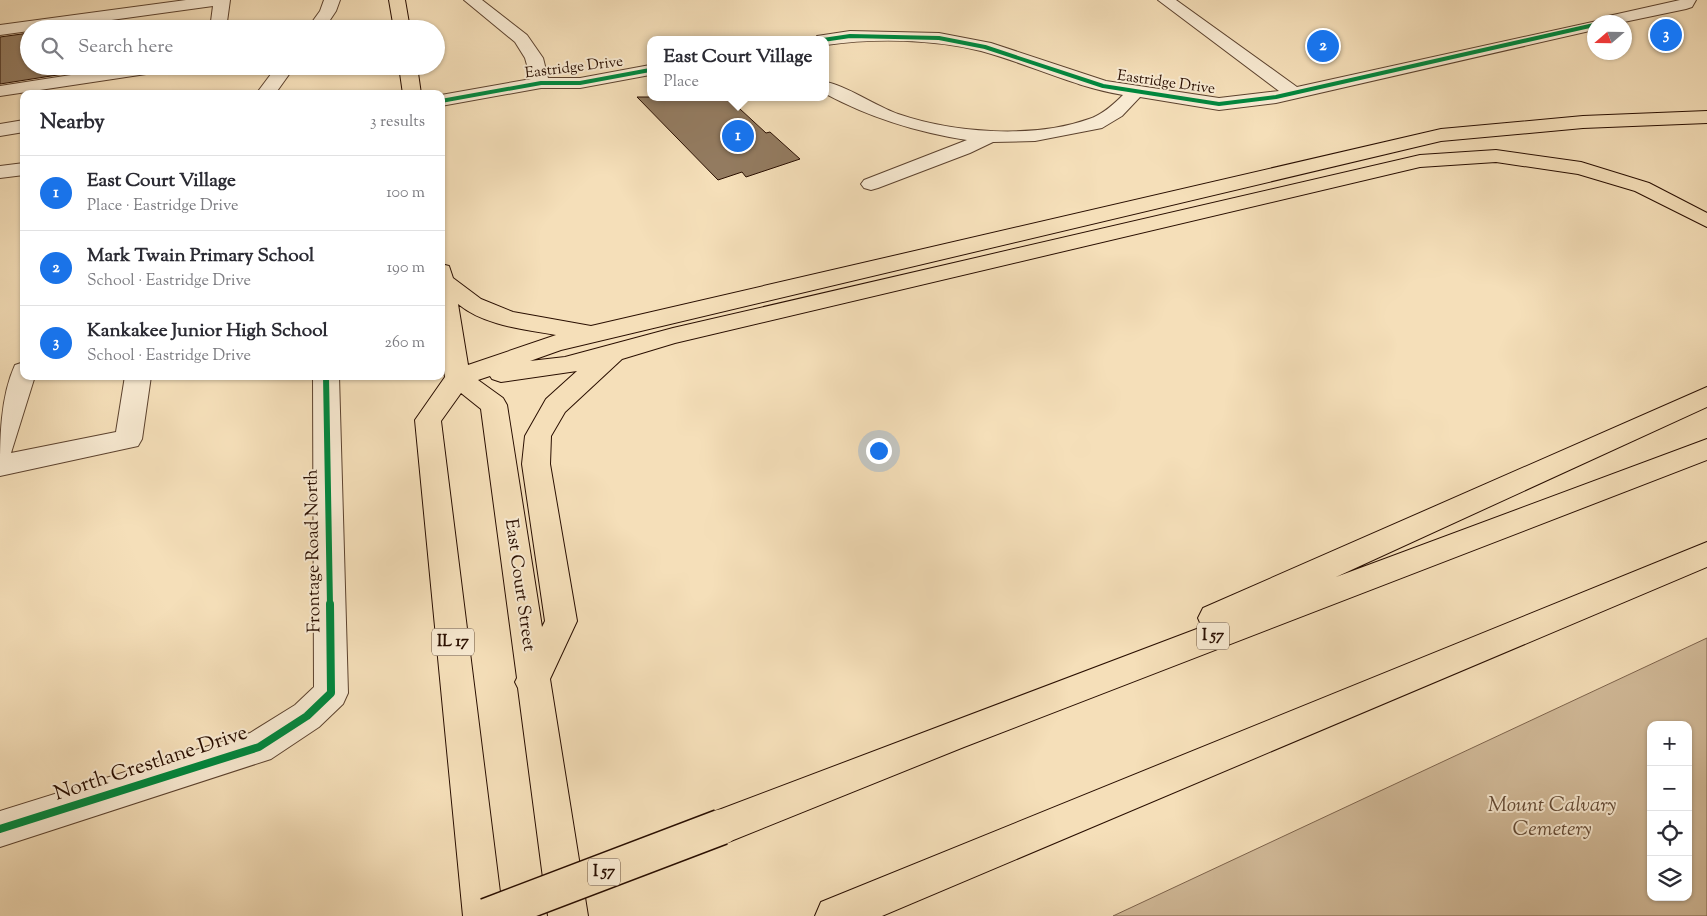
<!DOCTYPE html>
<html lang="en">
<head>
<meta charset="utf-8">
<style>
	:root { --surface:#fff; --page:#f2f2f3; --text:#2b2b33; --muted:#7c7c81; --line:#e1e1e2; --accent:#1a73e8 }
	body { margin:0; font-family:"Sorts Mill Goudy",serif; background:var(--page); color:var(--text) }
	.controls { position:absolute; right:15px; bottom:15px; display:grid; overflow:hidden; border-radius:10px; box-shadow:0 1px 4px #0004 }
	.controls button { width:45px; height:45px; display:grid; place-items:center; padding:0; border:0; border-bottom:1px solid var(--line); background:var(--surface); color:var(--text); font:25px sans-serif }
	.compass { position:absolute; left:1587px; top:15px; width:45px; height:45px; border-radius:50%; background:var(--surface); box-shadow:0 1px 4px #0004; rotate:250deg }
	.you { position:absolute; left:878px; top:450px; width:18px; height:18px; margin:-12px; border:4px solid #fff; border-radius:50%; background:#1a73e8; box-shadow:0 0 0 8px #1a73e833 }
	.badge { display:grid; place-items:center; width:32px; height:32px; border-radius:50%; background:var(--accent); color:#fff; font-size:16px; font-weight:700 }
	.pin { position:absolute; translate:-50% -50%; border:2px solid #fff; box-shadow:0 1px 5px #0006 }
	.popup { position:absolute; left:647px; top:36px; width:182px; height:65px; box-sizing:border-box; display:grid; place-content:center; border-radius:10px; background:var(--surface); filter:drop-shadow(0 1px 4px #0005); font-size:16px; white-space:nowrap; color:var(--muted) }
	.popup b { font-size:19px; color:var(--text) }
	.popup::after { content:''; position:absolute; left:50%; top:100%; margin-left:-10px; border:10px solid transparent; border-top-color:var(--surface) }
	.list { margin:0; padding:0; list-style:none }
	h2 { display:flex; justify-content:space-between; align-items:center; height:65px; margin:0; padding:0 20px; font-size:21px }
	h2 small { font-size:16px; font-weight:400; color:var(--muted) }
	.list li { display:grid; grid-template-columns:32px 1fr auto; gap:15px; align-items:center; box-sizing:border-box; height:75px; padding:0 20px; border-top:1px solid var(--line) }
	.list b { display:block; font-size:19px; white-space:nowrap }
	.list p { margin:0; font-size:16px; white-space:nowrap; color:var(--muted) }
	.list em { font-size:16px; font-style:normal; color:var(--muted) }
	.icon { flex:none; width:28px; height:28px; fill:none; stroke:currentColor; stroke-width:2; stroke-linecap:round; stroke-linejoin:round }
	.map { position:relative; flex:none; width:1707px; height:916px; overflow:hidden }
	.search { position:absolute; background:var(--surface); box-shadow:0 1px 4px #0004; left:20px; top:20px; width:425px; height:55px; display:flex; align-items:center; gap:12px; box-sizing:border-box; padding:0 18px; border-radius:28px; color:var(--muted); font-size:19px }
	.panel { position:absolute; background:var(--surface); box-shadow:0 1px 4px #0004; left:20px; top:90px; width:425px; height:290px; border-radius:10px }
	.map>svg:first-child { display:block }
	.green { fill:#d2bb9a; stroke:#7e644d; fill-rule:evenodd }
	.building { fill:#937b60; stroke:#290e00 }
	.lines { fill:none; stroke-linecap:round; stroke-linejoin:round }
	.minor-casing { stroke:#5c422e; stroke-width:2 }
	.highway-casing { stroke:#290e00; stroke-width:2 }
	.minor { fill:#f8ead2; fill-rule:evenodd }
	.highway { fill:#f5dfb9; fill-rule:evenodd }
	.highway-bridge-casing { stroke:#290e00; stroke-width:38; stroke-linecap:butt }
	.highway-bridge { stroke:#f5dfb9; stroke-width:35 }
	.cycleway-far2-casing { stroke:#f8ead2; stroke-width:5.5 }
	.cycleway-far1-casing { stroke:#f8ead2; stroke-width:9 }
	.cycleway-casing { stroke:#f8ead2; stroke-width:11 }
	.cycleway-far2 { stroke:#00873e; stroke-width:4 }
	.cycleway-far1 { stroke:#00873e; stroke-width:6 }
	.cycleway { stroke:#00873e; stroke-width:8 }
	.labels { text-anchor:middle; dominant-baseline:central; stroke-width:4; stroke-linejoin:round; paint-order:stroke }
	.far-street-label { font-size:15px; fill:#290e00; stroke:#f8ead2 }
	.shield { fill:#f8ead2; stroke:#67503f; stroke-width:1 }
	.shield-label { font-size:16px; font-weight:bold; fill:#290e00 }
	.street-label { font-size:18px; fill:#290e00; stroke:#f8ead2 }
	.near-street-label { font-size:21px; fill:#290e00; stroke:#f8ead2 }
	.near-park-label { font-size:21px; font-style:italic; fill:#644b36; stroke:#f8ead2 }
</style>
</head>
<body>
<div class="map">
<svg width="1707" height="916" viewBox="0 0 1707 916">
	<rect width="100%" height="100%" fill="#f5dfb9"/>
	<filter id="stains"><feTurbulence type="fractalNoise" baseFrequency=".004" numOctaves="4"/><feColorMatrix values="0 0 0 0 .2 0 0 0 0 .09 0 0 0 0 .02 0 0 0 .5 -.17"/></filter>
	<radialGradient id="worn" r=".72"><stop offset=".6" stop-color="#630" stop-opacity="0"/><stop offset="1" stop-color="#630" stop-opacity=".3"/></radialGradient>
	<path class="green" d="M1707,638v278h-594zM1651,725h37v172h-37z"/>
	<path class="building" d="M29,33v33h43l-2,7 -70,11v-47z
		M637,97h90l39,36 4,-1 30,27 -54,18 -4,-5 -24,8z"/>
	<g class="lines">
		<defs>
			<path id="minor" d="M186,0h44l-4,29h-16l3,-23 -167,23h-17v2l-29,4v-10z
				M324,0h16l-4,11 -12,18h-17l13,-18z
				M464,0h18l45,35 16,23 5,20h32l70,-13v10l-70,13h-39l-100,18v-11l90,-16 -6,-21 -10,-16z
				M1158,0h18l121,87 300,-66 7,-4 76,-17h16l-4,7 -6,2 -62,13h-30v8l-318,73 -57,7 -79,-13 -18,19 -20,12 -67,13 -42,1 -23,11 -92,35 -7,2 -7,-2 -3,-4 3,-4 103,-40c-51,-8 -96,-22 -141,-46v-12c19,3 50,24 72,32 55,19 136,25 191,5 13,-4 25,-15 34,-24 -49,-8 -94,-31 -142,-44 -48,-12 -107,-13 -155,-6v-5h-11l2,-4 33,-5 89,2 52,10 115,38 113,17 60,-7z
				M129,66h46l-3,4 -6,1 -166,25v-10z
				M277,66h18l-20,28h-19z
				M24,120v12l-24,4v-12z
				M24,163v12l-24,3v-12z
				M24,362v14h11l-24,77 105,-21 9,-56h26l-9,63 -4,7 -138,30c0,-37 0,-78 15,-111z
				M313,376h26l9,317 -5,11 -24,23 -48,32 -271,88v-36l250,-78 45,-28 19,-18z"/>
			<path id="highway" d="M389,0h16l5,29h-16z
				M399,66h18l4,28h-18z
				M1707,111v12l-124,5 -142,13 -880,209 -31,11 35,-4 108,-29 747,-173 76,-5 85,12 68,21 58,30v14l-72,-36 -57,-17 -82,-12 -76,5 -745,176 -53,16 -57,53 -14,24 -1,28 27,157 -27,58 38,237h-40l-30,-228 -3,-6 2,-4 -36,-269 -20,-16 -20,28 62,495h-40l-48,-496 30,-43 -4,-26v-87l8,2 4,12 28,21 32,13 78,14 850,-197 142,-13zM458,304c27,22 65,25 98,31l-88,30zM577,371l-31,28 -21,37 -3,28 23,157 -3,6 -35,-222 -4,-7 -25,-18 12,-4 2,3 9,3z
				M1707,387v20l-371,170 371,-138v21l-743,287 -243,98 -13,-5 -5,-13 5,-13 494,-187 -4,-9 5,-10z
				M1707,542v25l-825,349h-67l6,-14z"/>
		</defs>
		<use href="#minor" class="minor-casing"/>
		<use href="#highway" class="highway-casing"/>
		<use href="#minor" class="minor"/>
		<use href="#highway" class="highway"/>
		<defs>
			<path id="highway-bridge" d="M487,916l234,-89"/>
		</defs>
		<use href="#highway-bridge" class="highway-bridge-casing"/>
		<use href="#highway-bridge" class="highway-bridge"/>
		<defs>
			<path id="cycleway-far2" d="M823,40l27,-4 89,2 46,9 118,39 116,18 57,-7 318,-72
				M441,101l100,-18h39l70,-13"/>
			<path id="cycleway-far1" d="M326,376l4,230"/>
			<path id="cycleway" d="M0,829l259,-82 48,-31 24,-23 -1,-89"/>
		</defs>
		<use href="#cycleway-far2" class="cycleway-far2-casing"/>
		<use href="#cycleway-far1" class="cycleway-far1-casing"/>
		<use href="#cycleway" class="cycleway-casing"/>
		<use href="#cycleway-far2" class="cycleway-far2"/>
		<use href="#cycleway-far1" class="cycleway-far1"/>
		<use href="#cycleway" class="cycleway"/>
	</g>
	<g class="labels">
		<g class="far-street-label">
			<text transform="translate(574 68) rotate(-7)">Eastridge Drive</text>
			<text transform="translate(1166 83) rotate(8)">Eastridge Drive</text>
		</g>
		<g class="shield">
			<rect x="1197" y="622.5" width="32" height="27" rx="4"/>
			<rect x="432" y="628.5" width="42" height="27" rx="4"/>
			<rect x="588" y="858.5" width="32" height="27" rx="4"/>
		</g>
		<g class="shield-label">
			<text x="1213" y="636">I 57</text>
			<text x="453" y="642">IL 17</text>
			<text x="604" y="872">I 57</text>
		</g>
		<g class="street-label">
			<text transform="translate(314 551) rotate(-91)">Frontage Road North</text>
			<text transform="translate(519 585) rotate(82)">East Court Street</text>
		</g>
		<g class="near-street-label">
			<text transform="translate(151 764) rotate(-18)">North Crestlane Drive</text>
		</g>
		<g class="near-park-label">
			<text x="1552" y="806">Mount Calvary<tspan x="1552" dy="24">Cemetery</tspan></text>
		</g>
	</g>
	<rect width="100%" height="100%" filter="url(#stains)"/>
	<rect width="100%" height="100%" fill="url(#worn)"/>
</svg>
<div class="controls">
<button>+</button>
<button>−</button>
<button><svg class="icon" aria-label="locate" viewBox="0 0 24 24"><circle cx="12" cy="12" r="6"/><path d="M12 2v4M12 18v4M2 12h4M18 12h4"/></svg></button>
<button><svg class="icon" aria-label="layers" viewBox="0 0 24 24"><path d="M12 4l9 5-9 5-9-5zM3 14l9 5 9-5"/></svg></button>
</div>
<svg class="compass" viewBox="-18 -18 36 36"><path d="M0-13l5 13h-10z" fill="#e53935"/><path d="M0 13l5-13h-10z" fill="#7c7c81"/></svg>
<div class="you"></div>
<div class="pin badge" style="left:738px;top:136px">1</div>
<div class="popup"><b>East Court Village</b>Place</div>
<div class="pin badge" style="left:1323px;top:46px">2</div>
<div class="pin badge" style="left:1666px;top:35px">3</div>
<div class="search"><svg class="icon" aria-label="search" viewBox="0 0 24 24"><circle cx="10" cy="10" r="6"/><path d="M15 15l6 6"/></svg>Search here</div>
<section class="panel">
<h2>Nearby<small>3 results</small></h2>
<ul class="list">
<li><span class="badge">1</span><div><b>East Court Village</b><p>Place · Eastridge Drive</p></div><em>100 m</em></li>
<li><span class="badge">2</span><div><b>Mark Twain Primary School</b><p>School · Eastridge Drive</p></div><em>190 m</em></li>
<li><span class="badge">3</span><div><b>Kankakee Junior High School</b><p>School · Eastridge Drive</p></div><em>260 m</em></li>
</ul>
</section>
</div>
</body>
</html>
